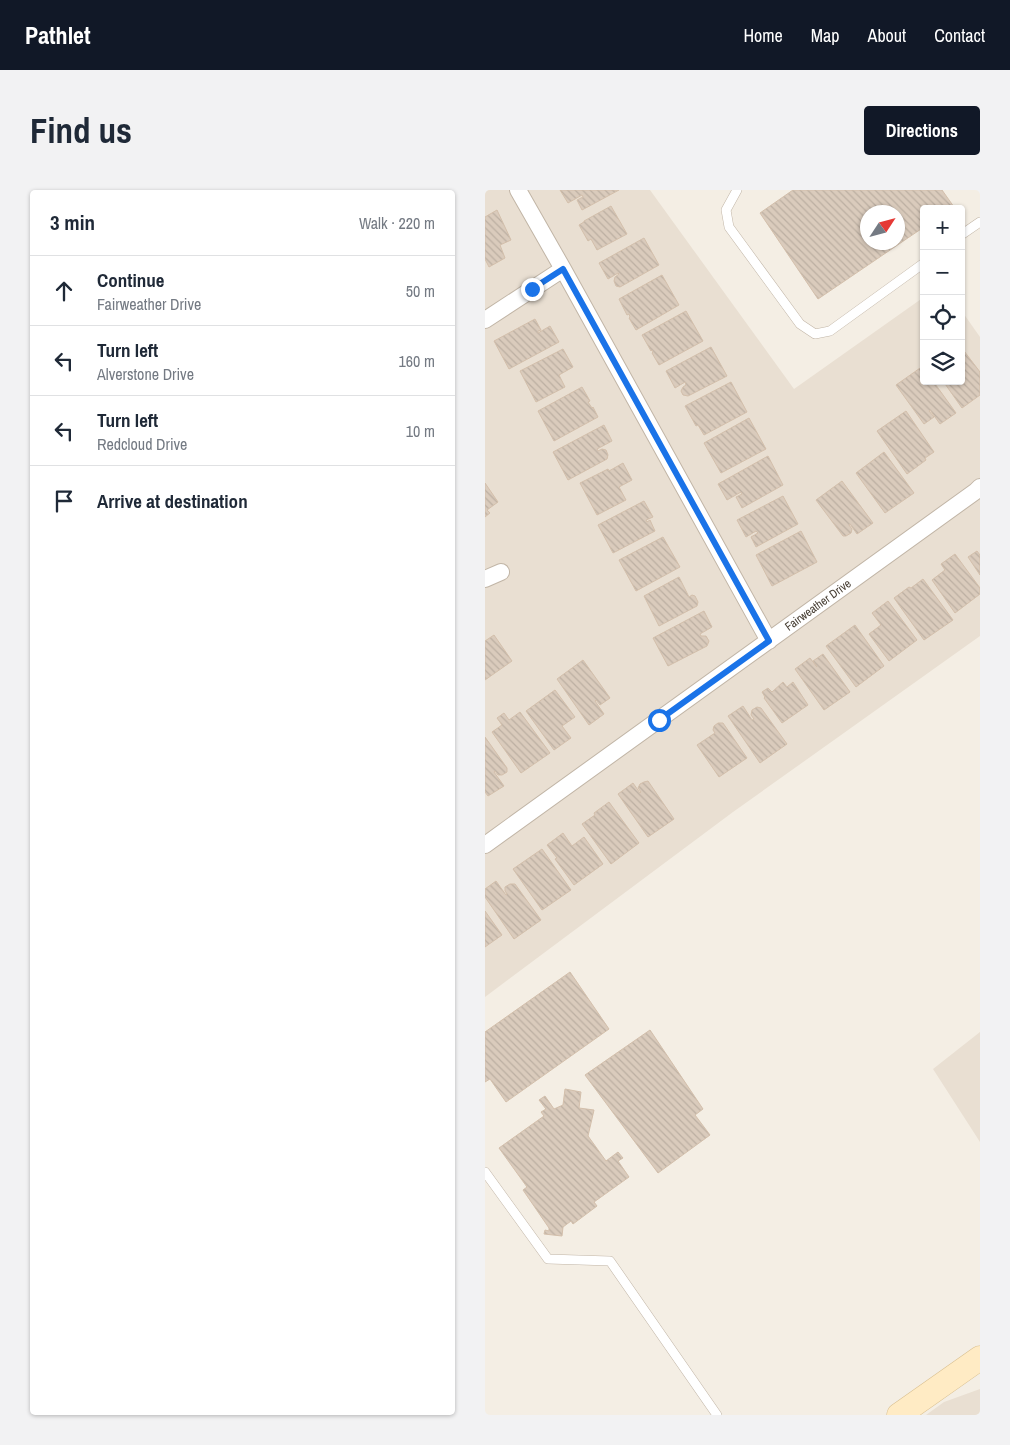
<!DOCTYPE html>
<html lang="en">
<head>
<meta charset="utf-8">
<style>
	:root { --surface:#fff; --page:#f2f2f3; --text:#1f2937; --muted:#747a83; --line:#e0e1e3; --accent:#111827 }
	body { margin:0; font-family:"Archivo Narrow",sans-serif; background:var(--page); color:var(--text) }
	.controls { position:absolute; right:15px; top:15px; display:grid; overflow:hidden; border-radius:5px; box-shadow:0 1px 4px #0004 }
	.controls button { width:45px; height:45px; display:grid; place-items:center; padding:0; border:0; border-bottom:1px solid var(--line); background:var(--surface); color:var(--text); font:25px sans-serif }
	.compass { position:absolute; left:375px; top:15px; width:45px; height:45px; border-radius:50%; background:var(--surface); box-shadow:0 1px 4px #0004; rotate:54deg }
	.stop { position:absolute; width:15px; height:15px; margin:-11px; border:4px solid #1a73e8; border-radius:50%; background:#fff }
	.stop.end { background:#1a73e8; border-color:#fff; box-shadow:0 1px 5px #0008 }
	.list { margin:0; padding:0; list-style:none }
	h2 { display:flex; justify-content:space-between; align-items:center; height:65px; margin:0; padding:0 20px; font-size:21px }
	h2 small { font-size:16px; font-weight:400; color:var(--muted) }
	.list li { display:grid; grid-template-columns:32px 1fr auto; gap:15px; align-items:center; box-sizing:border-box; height:70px; padding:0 20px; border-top:1px solid var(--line) }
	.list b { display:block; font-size:19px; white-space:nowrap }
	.list p { margin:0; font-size:16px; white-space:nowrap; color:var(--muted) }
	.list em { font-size:16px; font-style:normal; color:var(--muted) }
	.icon { flex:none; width:28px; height:28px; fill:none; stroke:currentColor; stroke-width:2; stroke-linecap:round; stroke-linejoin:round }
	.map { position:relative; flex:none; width:495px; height:1225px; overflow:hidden; border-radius:5px }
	header { display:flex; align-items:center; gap:30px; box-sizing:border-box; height:70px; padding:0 25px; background:var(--accent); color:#fff }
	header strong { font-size:24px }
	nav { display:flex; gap:28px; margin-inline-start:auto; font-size:18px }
	.intro { display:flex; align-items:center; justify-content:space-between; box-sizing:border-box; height:120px; padding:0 30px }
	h1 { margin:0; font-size:35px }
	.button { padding:12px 22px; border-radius:5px; background:var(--accent); color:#fff; font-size:18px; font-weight:700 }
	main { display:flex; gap:30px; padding:0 30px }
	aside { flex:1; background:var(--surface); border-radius:5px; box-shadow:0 1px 4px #0004 }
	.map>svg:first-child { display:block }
	.residential { fill:#e9dfd2 }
	.building { fill:url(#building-back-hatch); stroke:#d3bfab; fill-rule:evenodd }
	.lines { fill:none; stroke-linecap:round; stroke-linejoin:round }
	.lane-casing { stroke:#c1b5a6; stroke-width:10 }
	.street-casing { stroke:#c1b5a6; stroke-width:18 }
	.secondary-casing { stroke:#d9bf8f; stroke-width:25 }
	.lane { stroke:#fff; stroke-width:9 }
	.street { stroke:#fff; stroke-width:16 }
	.secondary { stroke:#ffebc4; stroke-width:24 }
	.route { stroke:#1a73e8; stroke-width:6 }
	.labels { text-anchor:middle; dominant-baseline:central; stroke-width:5; stroke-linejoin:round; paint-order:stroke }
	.street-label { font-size:12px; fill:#473e33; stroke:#fff }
</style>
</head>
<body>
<header>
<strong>Pathlet</strong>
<nav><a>Home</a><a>Map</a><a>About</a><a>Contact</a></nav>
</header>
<div class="intro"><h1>Find us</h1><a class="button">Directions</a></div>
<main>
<aside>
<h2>3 min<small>Walk · 220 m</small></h2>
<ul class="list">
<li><svg class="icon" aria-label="ahead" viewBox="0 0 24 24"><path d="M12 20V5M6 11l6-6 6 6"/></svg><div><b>Continue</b><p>Fairweather Drive</p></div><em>50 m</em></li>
<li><svg class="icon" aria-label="left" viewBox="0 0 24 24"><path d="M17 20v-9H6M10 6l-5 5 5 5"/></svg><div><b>Turn left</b><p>Alverstone Drive</p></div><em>160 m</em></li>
<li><svg class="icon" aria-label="left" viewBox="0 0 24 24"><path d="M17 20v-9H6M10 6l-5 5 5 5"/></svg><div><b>Turn left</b><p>Redcloud Drive</p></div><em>10 m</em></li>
<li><svg class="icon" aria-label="arrive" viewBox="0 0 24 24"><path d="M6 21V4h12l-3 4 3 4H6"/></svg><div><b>Arrive at destination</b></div></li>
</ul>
</aside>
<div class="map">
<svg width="495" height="1225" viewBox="0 0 495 1225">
	<defs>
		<pattern id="building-back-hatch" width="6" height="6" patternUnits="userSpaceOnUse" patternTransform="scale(1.25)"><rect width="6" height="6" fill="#dacbbc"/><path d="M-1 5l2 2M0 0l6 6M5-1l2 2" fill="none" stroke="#bcafa2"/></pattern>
	</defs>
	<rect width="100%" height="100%" fill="#f4eee4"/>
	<path class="residential" d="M0,0h165l144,199 130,-92v84h37v-71l19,27v299l-247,176 -248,185z
		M495,842v110l-47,-73z
		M495,1199v26h-54l18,-13z"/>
	<path class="building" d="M75,0h59l-37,20 -5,-10 6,-3 -1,-2 -14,8z
		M308,0h149l12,17 -4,2h-26v18l-106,72 -58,-86zM382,22h30v30h-30z
		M126,16l16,28 -30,16 -6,-11 -3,2 -9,-16 5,-3v-1z
		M12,20l14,30 -11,5 5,13 -16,9 -4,-8v-42z
		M159,48l15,27 -39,22 -4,-1 -2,-5 1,-4 4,-3 -1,-1 -10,6 -9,-16z
		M177,85l17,30 -43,25 -7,-12 1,-1 -1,-3 -2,1 -8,-16z
		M201,121l17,30 -44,24 -7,-12 1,-1 -1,-2 -1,1 -9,-16z
		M50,129l6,11 -3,1v2l12,-7 9,16 -50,27 -15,-28z
		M226,157l16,29 -39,20 -5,-1 -2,-4 2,-4 3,-2 -1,-3 -10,6 -9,-17z
		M476,157l19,25v23l-18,13 -19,-27h18z
		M78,159l10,18 -14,8 6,12 -29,15 -16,-31z
		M438,176l1,15h9l23,32 -16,11 -10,-14 -1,1 5,6 -10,7 -28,-39z
		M246,192l16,30 -43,23 -6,-10 -2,1 -11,-20z
		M97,197l8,14 -2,1 4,6 1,-1 5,10 -44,24 -16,-30z
		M421,221l28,41 -9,6 1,2 -19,14 -30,-43z
		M264,228l17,31 -45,24 -17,-30z
		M119,235l8,16 -15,8 1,2 4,-2 4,1 2,5 -1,4 -39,21 -15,-28z
		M399,262l30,41 -29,20 -29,-40z
		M283,266l15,29 -41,23 -6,-11 6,-3 -1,-2 -14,8 -9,-16z
		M138,273l9,17 -13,7 7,13 -29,15 -17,-32 28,-14 1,2z
		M357,291l31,42 -16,11 -7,-10 -1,1 3,4 -1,4 -5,3h-3l-27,-36z
		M0,293l13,19 -11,8 3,3 -5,4z
		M298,306l15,28 -42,23 -5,-10 7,-4 -2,-2 -10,6 -9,-17z
		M159,311l9,16 -7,3 1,2 3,-2 5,11 -42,22 -15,-28z
		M316,341l16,31 -45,24 -16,-31z
		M178,347l17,30 -44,24 -17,-31z
		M492,361l3,4v20l-12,-18z
		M470,364l25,34v6l-25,19 -23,-33 13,-10 -4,-6z
		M194,387l10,20 3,-2 3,1 3,6 -1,4 -38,20 -15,-30z
		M438,389l30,41 -29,20 -30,-42 15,-11 2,1z
		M403,411l29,39 -28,21 -20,-27 12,-9 -9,-12z
		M219,421l8,16 -12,7 1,2h5l3,5 -2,5 -39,20 -15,-28z
		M370,435l29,41 -28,21 -30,-41z
		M9,445l18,26 -27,19v-39z
		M338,464l27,38 -26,18 -29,-41 15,-11 7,9 -4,-6z
		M98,470l27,38 -10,7 -4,-5 -1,1 9,13 -15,11 -32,-46z
		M298,492l4,5 6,-5 15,23 -26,18 -18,-25 1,-1 -3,-5 6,-4 4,4z
		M70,500l20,27 -13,9 9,12 -17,12 -28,-39z
		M258,516l9,14 2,-1 -3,-4 1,-5 5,-3 4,1 26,36 -27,19 -32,-47z
		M35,522l30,41 -29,20 -29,-41 10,-7 -5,-7 7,-5 5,7z
		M233,533h5l24,35 -28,19 -22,-32 18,-12 -2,-3 1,-4z
		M0,547l22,31v4l-5,3h-4l-3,-4 -1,1 10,14 -16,10 -3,-4z
		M163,591l26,38 -26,18 -30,-43 15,-11 7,10 1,-1 -3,-4 2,-4 4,-2z
		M124,612l30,41 -28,21 -29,-40 13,-9 -1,-2z
		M78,643l9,13 12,-9 19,27 -29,21 -19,-26 2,-1 -10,-13z
		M57,659l29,41 -29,20 -29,-41z
		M11,691l10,14 1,-1 -2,-3v-4l5,-3h5l26,36 -27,19 -29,-42v-8z
		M0,721l17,24 -17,12z
		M85,782l39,57 -103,73 -16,-23 -5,3v-50z
		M165,840l53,79 -8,6 15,20 -52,38 -73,-98z
		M80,899l16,3 -2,16 15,2 -6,26 18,25 12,-9 5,6 -5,3 11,16 -35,25 3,4 -24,18 -2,-3 -8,6 -1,9 -18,-2 1,-4 4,1v-3l-26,-38 4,-3 -28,-39 45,-32 -3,-4 5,-3 -7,-9 6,-4 9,13 9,-4z"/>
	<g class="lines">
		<defs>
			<path id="lane" d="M252,0l-11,20 3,17 71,97 15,10 15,-3 94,-68
				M476,45l19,-13
				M0,982l63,87 62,2 107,154"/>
			<path id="street" d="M33,0l45,79 206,372
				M0,130l78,-51
				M0,389l16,-7
				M0,655l491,-354 4,-4"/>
			<path id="secondary" d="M414,1225l81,-57"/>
		</defs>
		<use href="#lane" class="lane-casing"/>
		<use href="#street" class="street-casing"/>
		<use href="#secondary" class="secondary-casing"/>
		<use href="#lane" class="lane"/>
		<use href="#street" class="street"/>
		<use href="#secondary" class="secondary"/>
	</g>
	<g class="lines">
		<path class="route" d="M47,99l31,-20 206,372 -110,79"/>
	</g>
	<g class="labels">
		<g class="street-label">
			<text transform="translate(333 415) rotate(-36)">Fairweather Drive</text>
		</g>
	</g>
</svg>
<div class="controls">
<button>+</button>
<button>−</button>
<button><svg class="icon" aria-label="locate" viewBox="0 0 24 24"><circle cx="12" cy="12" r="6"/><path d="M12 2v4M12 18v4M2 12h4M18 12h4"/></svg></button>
<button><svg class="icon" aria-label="layers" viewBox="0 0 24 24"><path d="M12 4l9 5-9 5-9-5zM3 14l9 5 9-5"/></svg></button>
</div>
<svg class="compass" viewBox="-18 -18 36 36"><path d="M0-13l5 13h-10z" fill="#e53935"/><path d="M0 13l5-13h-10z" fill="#747a83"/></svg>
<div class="stop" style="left:174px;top:530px"></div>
<div class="stop end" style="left:47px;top:99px"></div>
</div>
</main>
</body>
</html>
